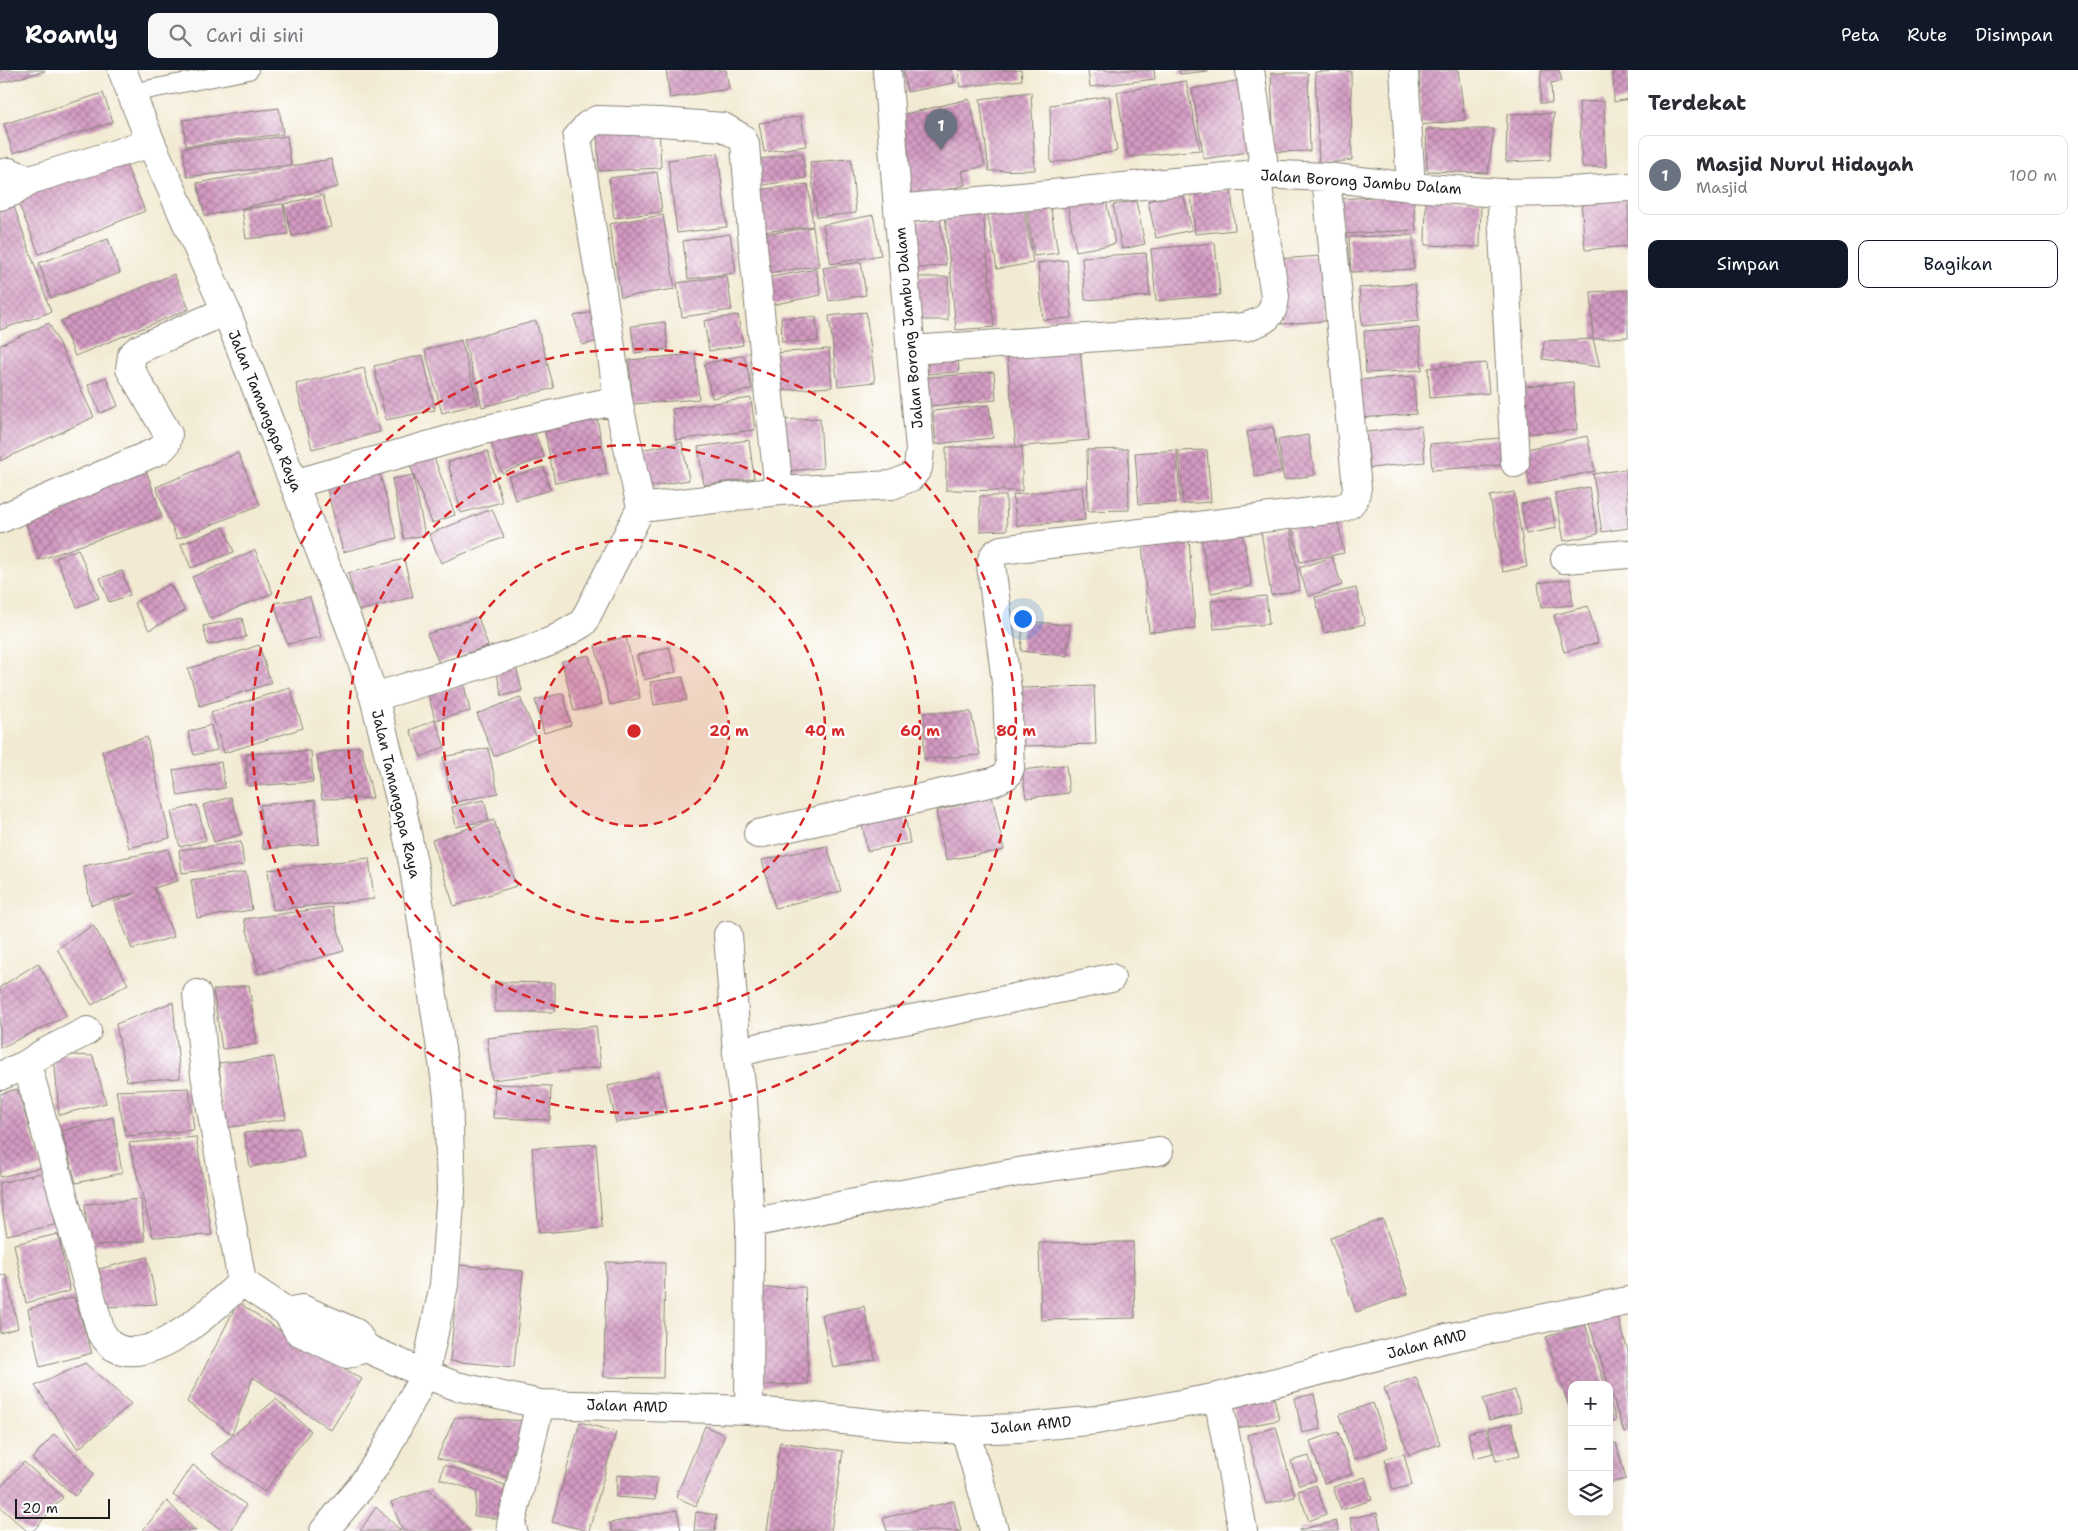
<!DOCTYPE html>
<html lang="id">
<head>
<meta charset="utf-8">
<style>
	:root { --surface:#fff; --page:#f7f7f7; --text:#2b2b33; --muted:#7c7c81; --line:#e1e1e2; --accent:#111827 }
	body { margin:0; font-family:"Shantell Sans",sans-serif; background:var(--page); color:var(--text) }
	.controls { position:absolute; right:15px; bottom:15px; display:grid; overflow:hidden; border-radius:10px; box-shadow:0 5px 20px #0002 }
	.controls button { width:45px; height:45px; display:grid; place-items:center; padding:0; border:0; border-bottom:1px solid var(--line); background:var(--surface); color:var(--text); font:25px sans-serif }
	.scale { position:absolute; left:15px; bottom:12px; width:95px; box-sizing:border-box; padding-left:5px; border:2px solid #1c1c1c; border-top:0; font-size:14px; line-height:18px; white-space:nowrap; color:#1c1c1c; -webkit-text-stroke:4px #fff; paint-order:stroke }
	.you { position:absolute; left:1022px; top:548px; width:18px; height:18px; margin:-12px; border:4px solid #fff; border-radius:50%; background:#1a73e8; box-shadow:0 0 0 8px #1a73e833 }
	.badge { display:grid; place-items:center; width:32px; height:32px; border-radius:50%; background:var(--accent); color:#fff; font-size:16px; font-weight:700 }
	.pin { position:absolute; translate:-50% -41px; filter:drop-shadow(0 1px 2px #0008) }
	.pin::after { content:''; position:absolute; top:26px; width:18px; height:15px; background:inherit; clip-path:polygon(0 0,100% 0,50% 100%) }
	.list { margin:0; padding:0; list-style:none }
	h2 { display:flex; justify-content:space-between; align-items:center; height:65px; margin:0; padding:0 20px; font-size:21px }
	h2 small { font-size:16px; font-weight:400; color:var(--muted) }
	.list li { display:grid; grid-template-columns:32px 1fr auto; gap:15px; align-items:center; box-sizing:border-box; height:80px; margin:0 10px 10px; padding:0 10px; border:1px solid var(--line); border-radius:10px }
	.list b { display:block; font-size:19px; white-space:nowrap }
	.list p { margin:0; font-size:16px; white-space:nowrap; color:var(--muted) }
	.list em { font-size:16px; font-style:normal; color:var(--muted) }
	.actions { display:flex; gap:10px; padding:15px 20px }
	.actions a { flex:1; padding:11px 0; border:1px solid var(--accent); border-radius:10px; text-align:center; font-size:18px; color:var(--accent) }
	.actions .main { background:var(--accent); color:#fff }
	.icon { flex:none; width:28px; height:28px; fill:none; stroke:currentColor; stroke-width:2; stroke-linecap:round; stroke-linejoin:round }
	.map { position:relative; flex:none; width:1628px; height:1461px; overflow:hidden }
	header { display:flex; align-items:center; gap:30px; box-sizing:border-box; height:70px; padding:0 25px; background:var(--accent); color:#fff }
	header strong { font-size:24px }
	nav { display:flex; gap:28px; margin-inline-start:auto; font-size:18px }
	.search { width:350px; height:45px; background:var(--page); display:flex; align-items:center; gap:12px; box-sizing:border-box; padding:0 18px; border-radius:10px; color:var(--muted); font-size:19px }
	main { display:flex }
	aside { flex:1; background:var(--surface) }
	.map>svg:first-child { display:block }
	.building { fill:url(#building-cross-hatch) }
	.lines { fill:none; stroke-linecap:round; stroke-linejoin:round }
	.service-casing { stroke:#878377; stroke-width:20 }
	.minor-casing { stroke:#878377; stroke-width:30 }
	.tertiary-casing { stroke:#878377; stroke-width:30 }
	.primary-casing { stroke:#878377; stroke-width:30 }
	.service { stroke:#fff; stroke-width:18 }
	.minor { stroke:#fff; stroke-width:28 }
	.tertiary { stroke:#fff; stroke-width:28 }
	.primary { stroke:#fff; stroke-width:28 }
	.ring { fill:none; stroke:#d62828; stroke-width:2.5; stroke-dasharray:9 6 }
	.labels { text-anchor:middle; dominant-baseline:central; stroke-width:4.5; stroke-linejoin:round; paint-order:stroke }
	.street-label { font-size:15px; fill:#1c1c1c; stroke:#fff }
	.centre { fill:#d62828; stroke:#fff; stroke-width:2.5 }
	.ring-label { font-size:15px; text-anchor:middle; font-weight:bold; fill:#d62828; stroke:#fff; stroke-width:4.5; stroke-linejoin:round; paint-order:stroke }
</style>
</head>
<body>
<header>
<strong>Roamly</strong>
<div class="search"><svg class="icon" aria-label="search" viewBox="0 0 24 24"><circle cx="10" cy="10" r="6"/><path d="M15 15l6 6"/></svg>Cari di sini</div>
<nav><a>Peta</a><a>Rute</a><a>Disimpan</a></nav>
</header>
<main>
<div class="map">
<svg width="1628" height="1461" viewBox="0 0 1628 1461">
	<defs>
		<pattern id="building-cross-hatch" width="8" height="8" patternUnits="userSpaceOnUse" patternTransform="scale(1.25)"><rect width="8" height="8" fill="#d49ac2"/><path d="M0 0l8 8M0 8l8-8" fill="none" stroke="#ab7d9d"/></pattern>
	</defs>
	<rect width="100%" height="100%" fill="#fff"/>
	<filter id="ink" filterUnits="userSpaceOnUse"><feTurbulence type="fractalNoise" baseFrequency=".02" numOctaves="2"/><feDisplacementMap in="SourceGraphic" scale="10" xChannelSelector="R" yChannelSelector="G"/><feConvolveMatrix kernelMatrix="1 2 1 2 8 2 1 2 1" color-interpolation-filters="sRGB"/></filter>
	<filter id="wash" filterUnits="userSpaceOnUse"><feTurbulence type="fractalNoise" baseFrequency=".0096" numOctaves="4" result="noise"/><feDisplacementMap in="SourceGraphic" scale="20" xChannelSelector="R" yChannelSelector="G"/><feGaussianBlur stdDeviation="1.12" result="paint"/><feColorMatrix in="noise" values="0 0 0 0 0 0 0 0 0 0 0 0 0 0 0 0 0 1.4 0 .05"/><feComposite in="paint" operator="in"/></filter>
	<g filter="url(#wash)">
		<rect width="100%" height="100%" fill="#f2ead2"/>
		<g id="blocks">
			<path class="building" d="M0,0h44l1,1 -45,12z
				M666,0h60l3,19 -59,9z
				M903,0h49l2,13 -47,9z
				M958,0h63l1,10 -62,7z
				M1088,0h66l1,9 -65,8z
				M1179,0h29v1l-28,3z
				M1419,0h39l7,50 -44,5z
				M1541,0h18l3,11 -11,2 1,20h-11z
				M1613,0h15v29l-14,3z
				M1351,1l1,89 -33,4 -4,-92z
				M1271,3h37l2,78 -36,1z
				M1246,9l8,72 -50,8 -12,-70z
				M1186,11l14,69 -72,7 -11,-65z
				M1031,22l4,78 -46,1 -9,-72z
				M103,23l10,29 -100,31 -9,-29z
				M1109,26l8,55 -66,12 -1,-58z
				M969,29l16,67 -23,5 3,14 -52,13 -20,-81z
				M1604,31l2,66h-24l-3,-65z
				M279,38l4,26 -97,12 -3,-26z
				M1554,43l-4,47 -44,2 1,-48z
				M801,46l5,30 -42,6 -5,-29z
				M659,55l2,43 -62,3 -2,-42z
				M1426,59h68l-6,44 -61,-2z
				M287,66l4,29 -104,12 -4,-29z
				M718,83l9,74 -50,6 -9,-73z
				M802,83l4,25 -48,8 -4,-26z
				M122,85l23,56 -106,43 -23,-57z
				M331,89l7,28 -133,29 -8,-33z
				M851,89l5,54 -39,4 -7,-55z
				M657,102l5,40 -48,6 -5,-40z
				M808,114l5,42 -58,7 -5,-42z
				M1231,120l4,40 -40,4 -4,-41z
				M1183,123l9,37 -36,8 -8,-37z
				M1413,124l3,36 -74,4 -2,-35z
				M323,125l8,32 -39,9 -8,-32z
				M1105,125l10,49 -39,7 -9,-49z
				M1628,125v51l-43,4 -4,-51z
				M11,128l40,114 -51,18v-128z
				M1049,128l9,55 -24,3 -9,-54z
				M1426,128l55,3 -1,46 -55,-2z
				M1136,131l9,43 -23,5 -9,-44z
				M283,134l5,30 -42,5 -4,-30z
				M1023,134l10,59 -36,6 -10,-60z
				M983,141l11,116 -38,3 -11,-116z
				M663,145l12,74 -54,8 -12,-73z
				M873,145l8,40 -50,9 -8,-39z
				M940,149l6,46 -34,4 -5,-46z
				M813,157l6,39 -60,8 -5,-38z
				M730,164l6,39 -48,6 -5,-38z
				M1413,165l1,34 -63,3 -2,-35z
				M108,169l12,34 -69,25 -12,-35z
				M1215,173l5,52 -64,6 -5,-52z
				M1146,183l4,43 -65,4 -3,-43z
				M1322,186l4,65 -45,3 -4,-65z
				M1067,190l5,58 -29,2 -5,-57z
				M861,192l5,33 -37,6 -6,-33z
				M816,199l5,26 -55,11 -5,-27z
				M174,204l15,35 -114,47 -14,-35z
				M727,206l5,34 -50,7 -5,-34z
				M909,207h39v43h-38z
				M1415,214l4,37 -57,5 -3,-38z
				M1628,220v47l-35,2 -2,-47z
				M597,241l7,29 -22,5 -8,-29z
				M866,242l9,70 -37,4 -9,-70z
				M738,245l5,30 -34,6 -5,-30z
				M816,247l2,24 -36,1 -1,-24z
				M536,251l18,67 -72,19 -18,-67z
				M665,252l3,27 -33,4 -4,-27z
				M49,253l45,94 -94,44v-116z
				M1419,258l3,42 -56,3 -2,-42z
				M1593,269l7,28 -57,-8 1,-18z
				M461,270l17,64 -36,9 -17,-63z
				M829,279l3,38 -58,4 -2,-38z
				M1080,279l9,91 -73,7 -9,-91z
				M957,281l2,21 -31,2 -1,-20z
				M695,284l4,45 -66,5 -4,-44z
				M423,285l12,55 -49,10 -12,-54z
				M744,285l8,34 -40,9 -8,-34z
				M1486,293l3,30 -59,5 -2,-30z
				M364,298l16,64 -68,17 -16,-65z
				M994,302l2,28 -76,7 -2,-29z
				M1414,306l2,38 -58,4 -3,-38z
				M106,307l12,29 -18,7 -12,-28z
				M1573,312l4,48 -58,4 -4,-47z
				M751,328l4,32 -79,10 -4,-31z
				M989,335l4,33 -57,6 -3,-33z
				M596,342l11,62 -52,9 -12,-61z
				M820,348l3,50 -37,3 -4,-51z
				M532,355l12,32 -42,16 -12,-33z
				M1421,356l4,36 -55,6 -4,-36z
				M1273,357l8,45 -26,5 -8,-45z
				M1308,365l7,40 -31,5 -6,-40z
				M1587,366l8,35 -65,14 -8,-35z
				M1500,368l2,27 -70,5 -2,-26z
				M749,370l5,38 -50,7 -6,-38z
				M682,372l7,38 -47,8 -7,-37z
				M946,377h76v44l-76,-1z
				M1128,379l1,61 -41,1 -1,-61z
				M1177,380l3,52 -41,2 -4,-51z
				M1207,380l4,52 -28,2 -4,-53z
				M488,381l14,51 -41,11 -13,-51z
				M238,383l22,52 -83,34 -21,-52z
				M434,387l21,58 -23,8 -22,-58z
				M544,397l6,23 -35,10 -6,-23z
				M1626,399l2,59 -26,4 -9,-58z
				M146,400l16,47 -123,43 -17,-47z
				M379,401l18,67 -54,14 -17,-67z
				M413,405l12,60 -21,4 -12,-60z
				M1082,417l3,33 -68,6 -4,-31z
				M1589,417l9,47 -34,7 -9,-48z
				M1514,422l13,75 -24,5 -13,-76z
				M980,426h26l1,34 -27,1z
				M1550,429l6,29 -30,6 -5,-30z
				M492,439l12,28 -63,26 -12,-29z
				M1337,447l7,36 -44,9 -8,-35z
				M1241,456l11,60 -41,7 -11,-60z
				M224,457l10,25 -43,16 -10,-24z
				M1290,457l10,63 -29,5 -10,-64z
				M1189,468l6,91 -46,3 -7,-91z
				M78,479l21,49 -22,9 -21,-49z
				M255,480l18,43 -63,26 -18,-42z
				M1332,487l10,28 -34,11 -9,-28z
				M404,489l9,38 -55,14 -10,-38z
				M122,501l8,24 -21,7 -9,-24z
				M1570,509l3,26 -32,3 -3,-25z
				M170,514l15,27 -36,19 -15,-27z
				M1356,518l9,36 -41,9 -9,-36z
				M1266,526l3,28 -55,5 -3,-28z
				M310,527l11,40 -34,7 -13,-41z
				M1588,536l10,37 -34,9 -10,-37z
				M478,547l10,29 -49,17 -12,-29z
				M242,548l4,19 -38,8 -5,-19z
				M1023,551l47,4 -3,31 -46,-5z
				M626,567l14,61 -30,7 -15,-60z
				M259,575l12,38 -71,23 -12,-37z
				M669,577l7,25 -32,8 -7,-25z
				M589,585l13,49 -28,7 -12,-50z
				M516,596l6,25 -20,5 -6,-26z
				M683,607l4,23 -33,5 -4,-23z
				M464,615l6,26 -35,9 -7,-26z
				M1094,616l2,58 -73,2 -2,-58z
				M290,618l13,40 -79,25 -13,-41z
				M563,623l8,32 -27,8 -9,-33z
				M520,627l17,41 -43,18 -17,-42z
				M924,642h47l9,43 -56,4z
				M435,650l10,27 -24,10 -11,-27z
				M211,655l6,25 -23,5 -6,-23z
				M147,667l23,101 -41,10 -27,-97z
				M361,676l12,52 -51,1 -5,-44z
				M488,678l10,45 -46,10 -9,-46z
				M311,681l2,31 -65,4 -2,-32z
				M221,692l4,26 -47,8 -5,-26z
				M1066,695l3,28 -43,5 -4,-28z
				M992,726l12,54 -58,10 -10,-49z
				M231,727l11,37 -28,8 -11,-37z
				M315,730l4,44 -56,5 -3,-44z
				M484,730l5,20 -33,7 -4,-20z
				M197,735l9,35 -26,7 -9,-35z
				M904,740l6,33 -43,8 -6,-34z
				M494,750l22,66 -62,20 -22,-66z
				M241,772l3,23 -62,8 -3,-23z
				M827,776l14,45 -66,17 -13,-48z
				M168,779l10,32 -24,7 20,49 -42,12 -18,-47 21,-9 -44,12 -8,-39z
				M369,788l5,41 -101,11 -5,-40z
				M246,802l6,38 -55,8 -6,-38z
				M332,837l12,44 -85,23 -15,-55z
				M93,855l35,59 -36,21 -35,-56z
				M38,893l29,53 -67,32v-61z
				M495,912l60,1v29h-60z
				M249,915l8,59 -35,5 -9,-59z
				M173,932l7,76 -53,3 -11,-57z
				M596,956l5,41 -109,13 -5,-42z
				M54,984l39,2 13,47 -47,12z
				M274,987l12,62 -62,9 -5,-65z
				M659,1005l8,37 -51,11 -8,-37z
				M495,1014l56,2 -1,34 -57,-2z
				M189,1018l5,42 -68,6 -10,-45z
				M17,1019l25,78 -42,10v-83z
				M113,1047l9,56 -46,10 -14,-52z
				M298,1058l6,29 -54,10 -6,-34z
				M196,1067l16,98 -59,2 -24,-94z
				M596,1074l6,84 -63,5 -7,-85z
				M45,1102l14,52 -52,11 -7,-38v-14z
				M141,1129l4,42 -57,5 -3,-42z
				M1383,1149l25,75 -52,18 -26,-74z
				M58,1164l12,57 -44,12 -12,-59z
				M1133,1172l2,76 -94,2 -2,-77z
				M147,1187l10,47 -52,3 -14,-36z
				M606,1192l59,1 -2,115 -59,-1z
				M459,1195l64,6 -9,96 -64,-6z
				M6,1204l12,54 -18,5v-57z
				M805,1217l3,97 -45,1 -3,-97z
				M74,1227l18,56 -52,14 -12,-58z
				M238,1232l38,26 86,51 -31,51 -78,-53 -21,57 -45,-32z
				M864,1236l11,53 -42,9 -11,-53z
				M1617,1245l11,36v80l-4,2 -35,-110z
				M1585,1254l20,61h-33l-1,28 -25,-76z
				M85,1293l46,41 -53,45 -43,-63z
				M1416,1307l24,67 -31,11 -25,-67z
				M1515,1320l6,22 -32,8 -6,-21z
				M1314,1324l7,35 -19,4 -7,-35z
				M1274,1327l5,23 -42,8 -4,-23z
				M276,1329l35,32 -47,61 -53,-38z
				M1609,1329l7,21 -7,2z
				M1373,1333l15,44 -34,12 -15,-44z
				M455,1347l74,4 -21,56 -71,-19z
				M580,1352l36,10 -27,99 -37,-9z
				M1512,1353l8,32 -24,6 -8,-33z
				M705,1356l20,9 -29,71 -20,-9z
				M1276,1357l19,70 -29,7 -19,-69z
				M1486,1358l7,25 -18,5 -7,-25z
				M1338,1362l14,42 -28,9 -14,-42z
				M54,1364l40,40 -19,22 -43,-37z
				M780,1372l63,9 -12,80h-64z
				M1616,1373l10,36 -17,4v-38z
				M1404,1384l8,31 -19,5 -8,-31z
				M1309,1386l7,24 -17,5 -8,-24z
				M24,1392l39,35 -30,34h-6l-27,-24v-19z
				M193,1395l53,40 -15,26h-8l-50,-36z
				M444,1395l61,20 -3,34 -28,-3 3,-25 -37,-12z
				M617,1405l40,3 -2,22 -39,-3z
				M1365,1407l7,23 -31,10 -8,-23z
				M1316,1415l10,29 -17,7 -11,-30z
				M429,1419l41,42h-67l-12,-29z
				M167,1431l29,30h-54z
				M954,1431l7,30h-74l-4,-13z
				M376,1437l25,24h-41z
				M677,1440l4,21h-69l-2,-8z
				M696,1442l21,3 -2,16h-21z
				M1377,1443l4,18h-28l-3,-13z
				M1336,1451l3,10h-40v-1z"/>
		</g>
	</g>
	<g filter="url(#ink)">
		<use href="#blocks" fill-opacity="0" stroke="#878377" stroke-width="1"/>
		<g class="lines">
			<defs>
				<path id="service" d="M131,23l118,-23"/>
				<path id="minor" d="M887,0l11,139
					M1250,0l15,103
					M1404,0l7,117
					M0,104l9,-2 21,8
					M1501,123l14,270
					M0,126l15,-5 15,-11 121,-37
					M911,280l334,-23c19,-6 29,-10 30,-31l-19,-122
					M294,414l189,-54 135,-30
					M779,421l-26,-245 -8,-102 -3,-6 -19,-11 -62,-5 -64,-2 -9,5 -11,13 33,203 8,59 23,108 138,-17 113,-6 19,-8 7,-9 2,-19 -22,-240 358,-35 70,3 85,10 90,6 56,-1 71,-5
					M0,449l160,-69 6,-6 2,-10 -38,-65 2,-14 7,-6 87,-38
					M1565,489l63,-5
					M374,627l152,-46 28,-11 29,-17 58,-115
					M758,764l235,-52 14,-7 3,-7 -3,-78 -16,-125c1,-8 3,-12 10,-15l335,-41c14,-2 19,-7 21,-21l-31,-311
					M728,865l9,118
					M197,924l8,81 37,207 45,30 11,19 49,23 19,-6
					M87,961l-45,23 -15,10 74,269c4,4 8,11 13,14 39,21 101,-40 128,-65
					M0,1006l27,-12
					M750,1153l274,-52 135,-20
					M287,1242l15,-3 54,24 10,15 59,26
					M1218,1327l25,134
					M749,1340l1,-187 -7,-124 -6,-46 27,-7 163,-30 184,-38
					M965,1360l29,101
					M513,1461l-2,-6 29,-121"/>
				<path id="tertiary" d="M425,1304l31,12 84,18 209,6 150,16 66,4 53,-2 78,-8 122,-23 229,-59 181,-37"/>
				<path id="primary" d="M122,0l29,73 75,168 124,316 24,70 26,102 14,69 34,228 3,94 -7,95 -19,89 -40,77 -25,37 -36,43"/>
			</defs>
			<use href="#service" class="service-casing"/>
			<use href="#minor" class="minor-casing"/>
			<use href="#tertiary" class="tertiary-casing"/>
			<use href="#primary" class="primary-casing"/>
			<use href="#service" class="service"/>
			<use href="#minor" class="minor"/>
			<use href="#tertiary" class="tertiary"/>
			<use href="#primary" class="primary"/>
		</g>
	</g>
	<circle cx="634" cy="661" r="95" fill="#d62828" fill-opacity=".12"/>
	<g class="ring">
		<circle cx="634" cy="661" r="95"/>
		<circle cx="634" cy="661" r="191"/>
		<circle cx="634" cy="661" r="286"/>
		<circle cx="634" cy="661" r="382"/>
	</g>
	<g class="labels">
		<g class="street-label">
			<text transform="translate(1361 112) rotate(4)">Jalan Borong Jambu Dalam</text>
			<text transform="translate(909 258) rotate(-95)">Jalan Borong Jambu Dalam</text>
			<text transform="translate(265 341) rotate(68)">Jalan Tamangapa Raya</text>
			<text transform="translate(396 724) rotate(77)">Jalan Tamangapa Raya</text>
			<text transform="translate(1427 1274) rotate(-14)">Jalan AMD</text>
			<text transform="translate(627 1336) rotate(2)">Jalan AMD</text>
			<text transform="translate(1031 1355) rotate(-5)">Jalan AMD</text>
		</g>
	</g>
	<circle cx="634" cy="661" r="8" class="centre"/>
	<g class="ring-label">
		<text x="729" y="666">20 m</text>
		<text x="825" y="666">40 m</text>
		<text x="920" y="666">60 m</text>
		<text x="1016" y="666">80 m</text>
	</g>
</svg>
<div class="controls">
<button>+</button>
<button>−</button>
<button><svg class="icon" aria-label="layers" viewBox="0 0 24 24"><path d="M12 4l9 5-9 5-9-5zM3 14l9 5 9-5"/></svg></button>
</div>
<div class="scale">20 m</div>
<div class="you"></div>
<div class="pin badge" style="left:941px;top:80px;background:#6b7280">1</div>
</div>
<aside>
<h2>Terdekat<small></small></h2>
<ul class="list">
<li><span class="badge" style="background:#6b7280">1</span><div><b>Masjid Nurul Hidayah</b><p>Masjid</p></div><em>100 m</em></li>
</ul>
<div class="actions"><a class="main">Simpan</a><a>Bagikan</a></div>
</aside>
</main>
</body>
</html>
